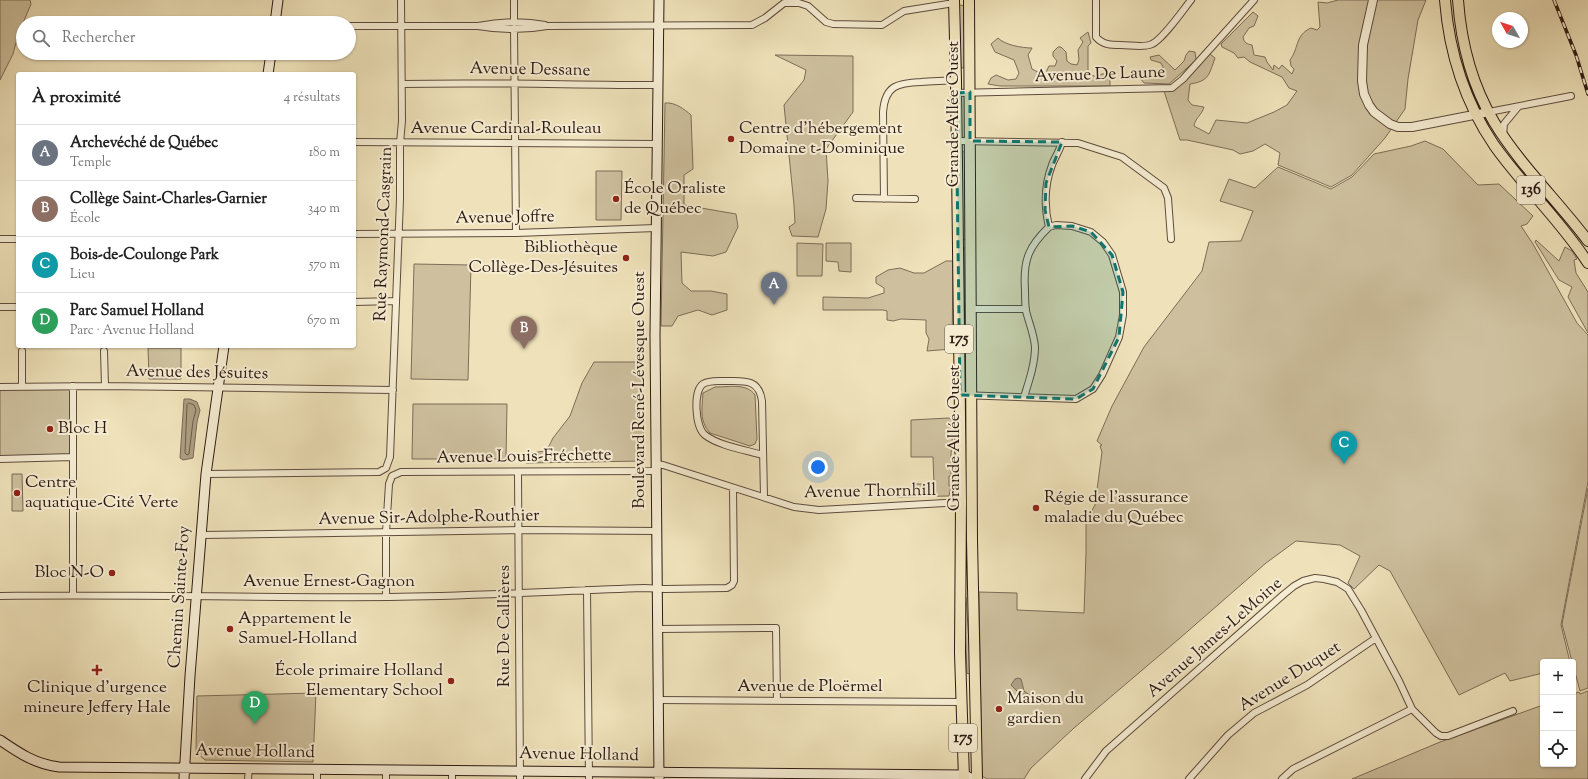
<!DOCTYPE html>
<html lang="fr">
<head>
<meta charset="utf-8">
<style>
	:root { --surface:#fff; --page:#f6f6f6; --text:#222; --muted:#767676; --line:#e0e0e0; --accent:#8f2418 }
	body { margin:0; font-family:"Sorts Mill Goudy",serif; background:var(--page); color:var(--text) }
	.controls { position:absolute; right:12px; bottom:12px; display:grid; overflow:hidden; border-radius:4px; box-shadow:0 1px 3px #0004 }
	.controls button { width:36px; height:36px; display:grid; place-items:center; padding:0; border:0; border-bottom:1px solid var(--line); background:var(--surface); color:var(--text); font:20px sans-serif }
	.compass { position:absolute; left:1492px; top:12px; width:36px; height:36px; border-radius:50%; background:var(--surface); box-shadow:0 1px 3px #0004; rotate:309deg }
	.you { position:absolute; left:818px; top:467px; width:14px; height:14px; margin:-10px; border:3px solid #fff; border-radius:50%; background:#1a73e8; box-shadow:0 0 0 6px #1a73e833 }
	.badge { display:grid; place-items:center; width:26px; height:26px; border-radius:50%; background:var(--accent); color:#fff; font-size:13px; font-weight:700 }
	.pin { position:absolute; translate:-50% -33px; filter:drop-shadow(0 1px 2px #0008) }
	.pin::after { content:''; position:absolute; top:21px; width:14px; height:12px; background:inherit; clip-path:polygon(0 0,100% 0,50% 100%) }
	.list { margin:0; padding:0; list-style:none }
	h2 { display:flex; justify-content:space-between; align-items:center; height:52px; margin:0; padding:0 16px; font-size:17px }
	h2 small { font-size:13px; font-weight:400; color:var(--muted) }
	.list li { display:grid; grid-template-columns:26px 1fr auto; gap:12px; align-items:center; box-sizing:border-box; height:56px; padding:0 16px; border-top:1px solid var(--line) }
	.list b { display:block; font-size:15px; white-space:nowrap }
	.list p { margin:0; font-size:13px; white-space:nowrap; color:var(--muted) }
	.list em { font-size:13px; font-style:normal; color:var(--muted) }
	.icon { flex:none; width:22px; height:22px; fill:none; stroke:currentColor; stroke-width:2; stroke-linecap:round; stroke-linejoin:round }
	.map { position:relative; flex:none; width:1588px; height:779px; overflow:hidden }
	.search { position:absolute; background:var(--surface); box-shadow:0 1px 3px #0004; left:16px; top:16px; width:340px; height:44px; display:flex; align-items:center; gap:10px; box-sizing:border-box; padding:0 14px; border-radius:22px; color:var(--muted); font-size:15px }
	.panel { position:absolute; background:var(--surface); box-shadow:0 1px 3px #0004; left:16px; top:72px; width:340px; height:276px; border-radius:4px }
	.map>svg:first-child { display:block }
	.green { fill:#cec09e; stroke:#7d6d58 }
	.water { fill:#ad9e81; stroke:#796955 }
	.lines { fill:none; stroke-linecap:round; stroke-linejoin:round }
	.shore { stroke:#6c5c4a; stroke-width:1 }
	.minor-casing { stroke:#5d4c3d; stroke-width:8 }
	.tertiary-casing { stroke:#5d4c3d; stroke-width:10 }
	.secondary-casing { stroke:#2c1a13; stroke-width:11 }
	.primary-casing { stroke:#2c1a13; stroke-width:12 }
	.minor { stroke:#f5ecd2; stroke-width:6 }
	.tertiary { stroke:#f5ecd2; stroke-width:8 }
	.secondary { stroke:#f5ecd2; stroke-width:9 }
	.primary { stroke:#efe2ba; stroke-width:10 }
	.rail-casing { stroke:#2c1a13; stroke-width:3.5 }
	.rail { stroke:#f5ecd2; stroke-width:2; stroke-dasharray:6; stroke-linecap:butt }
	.marked { fill:#0f766e; fill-opacity:0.2; stroke:#0f766e; stroke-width:3; stroke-dasharray:8 5; stroke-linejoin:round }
	.poi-dot { fill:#8f2418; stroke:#f5ecd2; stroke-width:1.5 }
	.labels { text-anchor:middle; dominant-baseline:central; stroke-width:4; stroke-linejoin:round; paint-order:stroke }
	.shield { fill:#f5ecd2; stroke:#68594c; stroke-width:1 }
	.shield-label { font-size:16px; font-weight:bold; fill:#2c1a13 }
	.street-label { font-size:17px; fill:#2c1a13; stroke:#f5ecd2 }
	.poi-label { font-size:17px; fill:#2c1a13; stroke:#f5ecd2; text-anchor:start }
</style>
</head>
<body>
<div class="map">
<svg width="1588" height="779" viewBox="0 0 1588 779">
	<rect width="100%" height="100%" fill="#efe2ba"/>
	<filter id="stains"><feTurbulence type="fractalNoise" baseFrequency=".005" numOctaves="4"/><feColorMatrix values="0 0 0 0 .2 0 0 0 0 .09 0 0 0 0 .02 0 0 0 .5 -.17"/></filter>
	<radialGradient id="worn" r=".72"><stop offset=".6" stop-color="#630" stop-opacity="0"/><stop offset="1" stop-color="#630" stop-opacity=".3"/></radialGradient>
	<path class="green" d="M0,0h30l1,4 -13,31 -5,19 -13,26z
		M1338,0h88l-8,20 -10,59 -3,30 -20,29 -33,37 -21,12 -53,-22 2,-12 -15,-9 -12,7 -13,3 -7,-4 -46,-10h-7l-16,-49 11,-3 35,-34 5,4c-6,17 -6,23 -25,26l-2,16 4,5 12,2c-2,8 -9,11 -10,19l15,8 7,-14 31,3 27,-11 13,-7 10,-14 -8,-3 -7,-11 -32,-15 -6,-5 -6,1 -4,-5 -12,-6 -1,-3 32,-32 5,4 -4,10 -5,2 -6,9c1,6 4,7 9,8l2,10 11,2 2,5 6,8 1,-5 5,4 3,-4 10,9 2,-5 -3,-3 -1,-6c9,-12 5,-25 21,-32l6,2 3,-3 -2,-25 9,1z
		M961,5l3,1 1,60 -2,2h-2l-2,-62z
		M1088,32l3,11 -3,3v27l8,4 6,-3h8v12h-110l-12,-2 3,-6 5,-3 12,5 8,-1 3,-6 -5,-13 -19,-8 -4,-8 7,-6c7,7 24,10 34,10l-4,7 4,14 14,7 1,-6 2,-4h6l2,-5 -4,-5v-4l5,-5h3l5,5 1,9 4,3 6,1 2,-5 -1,-10 5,-8 -3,-4z
		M1189,51l6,1 1,8 -27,24 -25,-1 -4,-5 8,-2 10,1 1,-3 4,-2v-5l-2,-4 -10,-3 -1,-3 9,-2 16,15 9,-9 2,-6z
		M775,55l78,1v56l-27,37 2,32 -2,28 -8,28 -26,-1 -3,-9 6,-4 -1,-18 -10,-100 20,-25 2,-10z
		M665,103c10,-1 19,6 26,12l2,54 -9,6v30l52,9 2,13 -12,25 -13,4 -32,-4 1,31 9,8h20l16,3v16l-15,5 -14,-5 -20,6 -6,10h-11z
		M1425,141l18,8 35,36 21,-1 34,32 -6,8 -6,2 12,18 44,79 11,12v147l-27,143 9,37h-27v11l-33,8 -5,-8 -46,22 -69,-124 -11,-6 -25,24 -6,-6 12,-27 -20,-11 -44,-4 -30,22 -86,75 -106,90 -43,40 -7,11h-37l-5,-3 -3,-184 38,1v17l67,3 2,-60v-32l9,-16 7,-53 -2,-6 2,-1 -5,-4 15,-35 32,-59 58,-76 7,-29 32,-1 12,-30 -33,-10 9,-22 26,9 23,-21 53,22 21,-12 22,-23 37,-8z
		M962,151l4,2v86l-3,1 -1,-1 -1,-87z
		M596,171h26l-1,49h-25z
		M1536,240l23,21 6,-14 7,4 5,8 -3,1 2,13 12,19v41l-20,-36 4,-10 -13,-7 -24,-38z
		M797,243l26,1 -1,32h-25z
		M826,243h25v29l-12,-1 -1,-9 -12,-1z
		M963,247l3,2v138l-1,-34 -3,-20v-85z
		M946,261h7l-1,88 -25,2 2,-12 -3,-6v-13l-25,-1 -8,2 -6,-1v-9l-4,-1h-60v-13l45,1 16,-5v-5l-8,-5v-6l12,-7 12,-2 14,5h10z
		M414,264l57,1 -3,115 -57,-1z
		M148,348h33v31h-32z
		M594,362h46l2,4 2,95 -118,2 1,-9 17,-3 4,-3 5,-10 17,-22 12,-33z
		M73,386v71l-73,1v-71z
		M715,387c14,0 32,-4 40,8l2,44 -2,5 -5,2 -40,-13c-11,-13 -8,-24 -7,-40z
		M413,404h94l-1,55h-94z
		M949,418l5,3 -3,33v22h-2v10h2l-2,10 -52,1v-2h16l1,-11h20l-1,-27h-22v-37z
		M12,474h10l1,37h-11z
		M1588,488v200l-8,3 -18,-67z
		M964,597h2l5,75 -3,2 -1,-1z
		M1588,691v88h-236l88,-37 103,-37v59h30v-70l6,-2 1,2z
		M316,693l-3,69 -108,-2 -9,-8 1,-56z"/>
	<path class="water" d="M184,399h6l7,3 3,8 -3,12 -4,36 -10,2 -3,-2z
		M1018,678l3,1 3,12 11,8 -2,4h-9l-7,-12 -6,-6 4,-6z"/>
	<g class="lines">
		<path class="shore" d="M189,403l5,2 2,5 -3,11 -4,33 -2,1 -2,-2 2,-48z"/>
		<defs>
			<path id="minor" d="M1096,0v37c7,8 15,8 25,8 10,0 23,3 31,-1 11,-5 31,-34 39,-44
				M514,23v-23
				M349,26h129c21,-4 46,-5 67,-1
				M478,26c23,4 47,4 69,0l205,-1 13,-7 19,-15h15l9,3 18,16 7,2 49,1 22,-14 50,-8
				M514,29l2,204
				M402,84c85,-2 171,1 256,1
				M956,93l216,-5 11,-9 71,-79
				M1489,112l82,-16
				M1503,136l1,-12 14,-17
				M957,141l121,2 44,14 42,31 4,10 3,41
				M354,142l303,2
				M856,198l59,1
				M884,199l-1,-87c2,-27 15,-29 38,-30 12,-1 24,-1 35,-2
				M1049,227c-5,-21 -5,-41 3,-62 3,-8 8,-15 10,-23
				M354,234l162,-1 140,-5
				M0,239h18
				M354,302l42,-1
				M0,307h18
				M971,309h55
				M22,351v36
				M104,351l1,35
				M73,386v209
				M0,387l105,-1 288,4
				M960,395l116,4 17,-10 9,-14 17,-38 4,-22v-23l-11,-37 -9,-13 -12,-10 -19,-6 -16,-1 -7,2
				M1024,397c5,-16 11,-33 11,-50 -1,-13 -6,-24 -9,-36 -1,-7 -1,-15 -1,-21 -2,-29 3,-43 24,-63
				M763,455c-17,-5 -44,-9 -58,-20 -10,-8 -12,-44 -2,-51 6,-4 15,-3 22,-3 18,0 34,-3 37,20l2,96
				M0,459l73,-2
				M656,464l7,1 131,42 25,3 144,-8
				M518,473l2,306
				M206,474l173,-2 7,-4 4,-11 10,-258v-56l2,-22 -1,-121
				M201,535l324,-5 132,1
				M587,590l2,189
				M0,596c129,-2 259,2 389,1 85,-1 170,-6 255,-9l21,1 62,-1 5,-3 2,-4 -1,-93
				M386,597v-65l3,-48 3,-8 9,-4 255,-1
				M658,629l118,-1 1,73
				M658,700l304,2
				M248,779l1,-11
				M317,779v-10
				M386,779v-9
				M452,779v-9
				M1085,779l21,-28 177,-156 11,-9 9,-5 12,-3 9,1 13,3 11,7 13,21 38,71 13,28 24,24 5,3h7l65,-25
				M1189,779l39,-44 26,-22 53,-28 69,-47
				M1282,779l11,-10 119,-60"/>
			<path id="tertiary" d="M1373,0l-10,45 -1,36 2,13 5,11 5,7 16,12 8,3h14l77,-15"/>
			<path id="secondary" d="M659,0l-4,336 4,443
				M275,23l3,-23
				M268,74l3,-21
				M0,740c19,13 35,24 59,27l906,8 7,4
				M184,779l6,-103 16,-202 18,-128"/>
			<path id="primary" d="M954,0l2,80 5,422 -1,151 4,126
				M969,0l3,540 5,239
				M1445,0c4,51 20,102 49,145 29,41 67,76 94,118
				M1458,0c3,42 14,85 36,122 26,43 64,79 94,119"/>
		</defs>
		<use href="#minor" class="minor-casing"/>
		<use href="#tertiary" class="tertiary-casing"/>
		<use href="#secondary" class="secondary-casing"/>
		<use href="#primary" class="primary-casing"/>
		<use href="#minor" class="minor"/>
		<use href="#tertiary" class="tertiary"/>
		<use href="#secondary" class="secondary"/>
		<use href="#primary" class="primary"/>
		<defs>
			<path id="rail" d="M1554,0l22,55 12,39"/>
		</defs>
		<use href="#rail" class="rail-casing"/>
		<use href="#rail" class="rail"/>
	</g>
	<path class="marked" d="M970,92v49l92,1 -16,41 -1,27 4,17 23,-1 19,6 21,23 11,37 -4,45 -26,52 -17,10 -116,-4 -4,-302z"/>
	<g class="poi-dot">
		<circle cx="731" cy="139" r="4"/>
		<circle cx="616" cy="199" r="4"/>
		<circle cx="626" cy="258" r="4"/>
		<circle cx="50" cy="429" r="4"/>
		<circle cx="17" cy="493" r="4"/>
		<circle cx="1036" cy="508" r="4"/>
		<circle cx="112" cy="573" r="4"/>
		<circle cx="230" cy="629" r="4"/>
		<path d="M95 664h4v4h4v4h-4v4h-4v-4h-4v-4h4z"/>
		<circle cx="451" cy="681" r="4"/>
		<circle cx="999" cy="709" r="4"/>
	</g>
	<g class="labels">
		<g class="shield">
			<rect x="1517" y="176" width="28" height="28" rx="3"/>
			<rect x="945" y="325" width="28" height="28" rx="3"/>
			<rect x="949" y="724" width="28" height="28" rx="3"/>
		</g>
		<g class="shield-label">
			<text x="1531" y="190">136</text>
			<text x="959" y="339">175</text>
			<text x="963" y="738">175</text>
		</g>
		<g class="street-label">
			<text transform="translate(530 70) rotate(1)">Avenue Dessane</text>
			<text transform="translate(1100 75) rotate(-2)">Avenue De Laune</text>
			<text transform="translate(954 114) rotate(-90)">Grande Allée Ouest</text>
			<text x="506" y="129">Avenue Cardinal-Rouleau</text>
			<text transform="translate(505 218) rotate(-1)">Avenue Joffre</text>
			<text transform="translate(384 234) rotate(-88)">Rue Raymond-Casgrain</text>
			<text transform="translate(197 373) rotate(1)">Avenue des Jésuites</text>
			<text transform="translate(640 390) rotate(-90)">Boulevard René-Lévesque Ouest</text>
			<text transform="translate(955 438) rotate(-90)">Grande Allée Ouest</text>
			<text transform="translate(524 457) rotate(-1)">Avenue Louis-Fréchette</text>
			<text transform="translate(870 492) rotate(-1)">Avenue Thornhill</text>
			<text transform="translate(429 518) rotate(-1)">Avenue Sir-Adolphe-Routhier</text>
			<text x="329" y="582">Avenue Ernest-Gagnon</text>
			<text transform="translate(180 597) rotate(-86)">Chemin Sainte-Foy</text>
			<text transform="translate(505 626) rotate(-90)">Rue De Callières</text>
			<text transform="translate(1215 638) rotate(-41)">Avenue James-LeMoine</text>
			<text transform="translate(1290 677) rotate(-32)">Avenue Duquet</text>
			<text x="810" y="687">Avenue de Ploërmel</text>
			<text transform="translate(255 752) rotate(1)">Avenue Holland</text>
			<text transform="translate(579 755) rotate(1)">Avenue Holland</text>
		</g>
		<g class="poi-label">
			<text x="739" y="129">Centre d'hébergement<tspan x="739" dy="20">Domaine t-Dominique</tspan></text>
			<text x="624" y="189">École Oraliste<tspan x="624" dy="20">de Québec</tspan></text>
			<text x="618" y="248" text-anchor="end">Bibliothèque<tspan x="618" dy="20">Collège-Des-Jésuites</tspan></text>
			<text x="58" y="429">Bloc H</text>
			<text x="25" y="483">Centre<tspan x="25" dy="20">aquatique-Cité Verte</tspan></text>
			<text x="1044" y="498">Régie de l'assurance<tspan x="1044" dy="20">maladie du Québec</tspan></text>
			<text x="104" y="573" text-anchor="end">Bloc N-O</text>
			<text x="238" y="619">Appartement le<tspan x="238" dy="20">Samuel-Holland</tspan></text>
			<text x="443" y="671" text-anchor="end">École primaire Holland<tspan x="443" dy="20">Elementary School</tspan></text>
			<text x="97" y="688" text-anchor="middle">Clinique d’urgence<tspan x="97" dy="20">mineure Jeffery Hale</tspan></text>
			<text x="1007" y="699">Maison du<tspan x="1007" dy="20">gardien</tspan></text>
		</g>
	</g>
	<rect width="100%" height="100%" filter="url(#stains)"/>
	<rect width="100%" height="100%" fill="url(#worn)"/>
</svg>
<div class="controls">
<button>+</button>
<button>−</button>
<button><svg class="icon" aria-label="locate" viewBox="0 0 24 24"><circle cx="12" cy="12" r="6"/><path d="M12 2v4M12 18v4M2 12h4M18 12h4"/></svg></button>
</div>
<svg class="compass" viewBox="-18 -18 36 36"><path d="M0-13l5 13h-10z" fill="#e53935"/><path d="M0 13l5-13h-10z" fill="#767676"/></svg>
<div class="you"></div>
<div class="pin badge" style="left:774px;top:305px;background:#6b7280">A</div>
<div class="pin badge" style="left:524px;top:349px;background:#8d6e63">B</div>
<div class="pin badge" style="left:1344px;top:464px;background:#0f9aa8">C</div>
<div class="pin badge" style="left:255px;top:724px;background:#2e9e5b">D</div>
<div class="search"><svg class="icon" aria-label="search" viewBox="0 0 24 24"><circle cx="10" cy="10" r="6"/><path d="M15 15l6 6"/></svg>Rechercher</div>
<section class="panel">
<h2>À proximité<small>4 résultats</small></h2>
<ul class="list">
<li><span class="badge" style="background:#6b7280">A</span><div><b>Archevéché de Québec</b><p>Temple</p></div><em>180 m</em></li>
<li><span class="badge" style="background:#8d6e63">B</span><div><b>Collège Saint-Charles-Garnier</b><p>École</p></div><em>340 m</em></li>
<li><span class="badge" style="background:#0f9aa8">C</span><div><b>Bois-de-Coulonge Park</b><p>Lieu</p></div><em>570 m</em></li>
<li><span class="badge" style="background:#2e9e5b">D</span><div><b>Parc Samuel Holland</b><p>Parc · Avenue Holland</p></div><em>670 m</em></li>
</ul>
</section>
</div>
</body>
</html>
